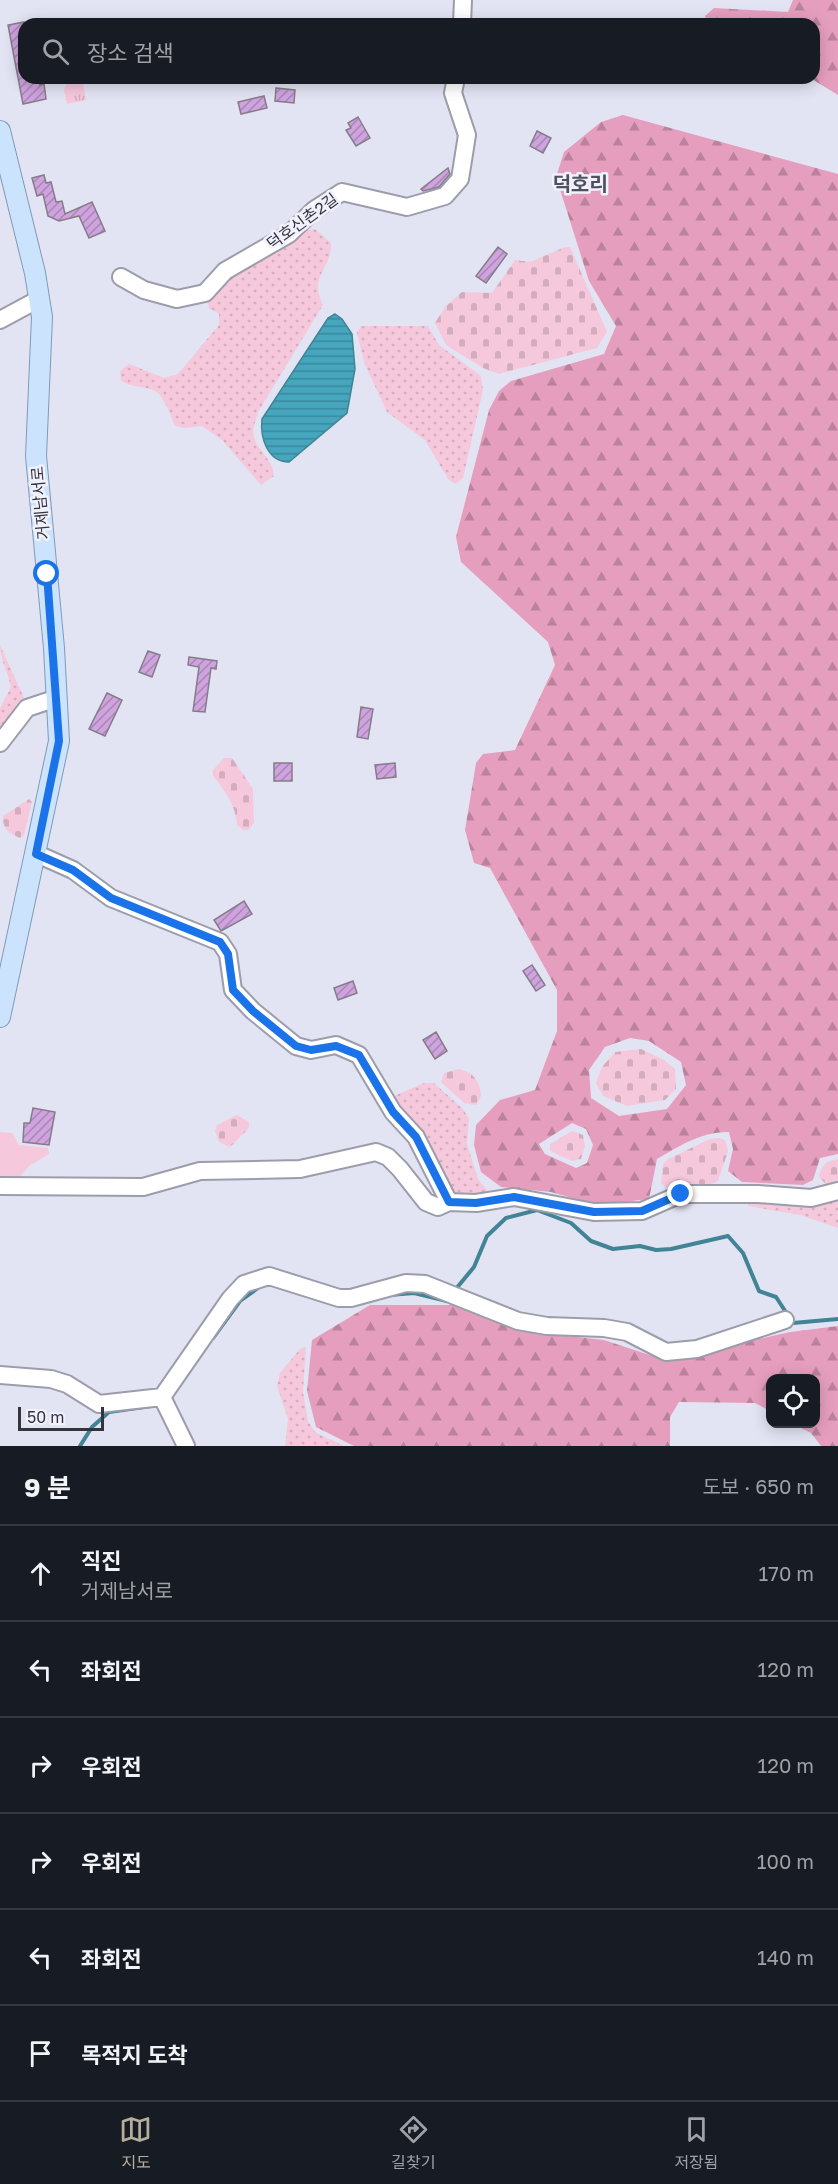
<!DOCTYPE html>
<html lang="ko">
<head>
<meta charset="utf-8">
<style>
	:root { --surface:#171b24; --page:#242831; --text:#f1f3f6; --muted:#9ea1a6; --line:#363941; --accent:#b5af9a }
	body { margin:0; font-family:"Golos Text","Noto Sans KR",sans-serif; background:var(--page); color:var(--text) }
	.controls { position:absolute; right:18px; bottom:18px; display:grid; overflow:hidden; border-radius:12px; box-shadow:0 3px 15px #0003 }
	.controls button { width:54px; height:54px; display:grid; place-items:center; padding:0; border:0; border-bottom:2px solid var(--line); background:var(--surface); color:var(--text); font:30px sans-serif }
	.scale { position:absolute; left:18px; bottom:15px; width:86px; box-sizing:border-box; padding-left:6px; border:3px solid #34353b; border-top:0; font-size:16px; line-height:21px; white-space:nowrap; color:#34353b; -webkit-text-stroke:4px #f1f1fe; paint-order:stroke }
	.stop { position:absolute; width:18px; height:18px; margin:-14px; border:4px solid #1a73e8; border-radius:50%; background:#fff }
	.stop.end { background:#1a73e8; border-color:#fff; box-shadow:0 2px 6px #0008 }
	.list { margin:0; padding:0; list-style:none }
	h2 { display:flex; justify-content:space-between; align-items:center; height:78px; margin:0; padding:0 24px; font-size:26px }
	h2 small { font-size:20px; font-weight:400; color:var(--muted) }
	.list li { display:grid; grid-template-columns:39px 1fr auto; gap:18px; align-items:center; box-sizing:border-box; height:96px; padding:0 24px; border-top:2px solid var(--line) }
	.list b { display:block; font-size:22px; white-space:nowrap }
	.list p { margin:0; font-size:20px; white-space:nowrap; color:var(--muted) }
	.list em { font-size:20px; font-style:normal; color:var(--muted) }
	.icon { flex:none; width:33px; height:33px; fill:none; stroke:currentColor; stroke-width:2; stroke-linecap:round; stroke-linejoin:round }
	.map { position:relative; flex:none; width:838px; height:1446px; overflow:hidden }
	.search { position:absolute; background:var(--surface); box-shadow:0 3px 15px #0003; left:18px; right:18px; top:18px; height:66px; display:flex; align-items:center; gap:15px; box-sizing:border-box; padding:0 21px; border-radius:18px; color:var(--muted); font-size:22px }
	.sheet { height:654px; background:var(--surface) }
	nav { display:flex; justify-content:space-around; align-items:center; box-sizing:border-box; height:84px; border-top:2px solid var(--line); background:var(--surface); font-size:16px; color:var(--muted) }
	nav a { display:grid; justify-items:center; gap:3px }
	nav .on { color:var(--accent) }
	.map>svg:first-child { display:block }
	.grass { fill:url(#grass-dots) }
	.forest { fill:url(#forest-firs); fill-rule:evenodd }
	.cemetery { fill:url(#cemetery-stones) }
	.park { fill:url(#park-tufts) }
	.garden { fill:#f5c8dc }
	.water { fill:url(#water-rules); stroke:#408496; stroke-width:1.5 }
	.lines { fill:none; stroke-linecap:round; stroke-linejoin:round }
	.stream { stroke:#408496; stroke-width:4 }
	.building { fill:url(#building-hatch); stroke:#857c88; stroke-width:1.5 }
	.minor-casing { stroke:#9c9dab; stroke-width:20 }
	.major-casing { stroke:#809ab7; stroke-width:22 }
	.minor { stroke:#fff; stroke-width:16 }
	.major { stroke:#cbe3fc; stroke-width:20 }
	.route { stroke:#1a73e8; stroke-width:8 }
	.labels { text-anchor:middle; dominant-baseline:central; stroke-width:5; stroke-linejoin:round; paint-order:stroke }
	.street-label { font-size:16px; fill:#34353b; stroke:#f1f1fe }
	.quarter-label { font-size:20px; font-weight:bold; fill:#50515e; stroke:#f1f1fe }
</style>
</head>
<body>
<div class="map">
<svg width="838" height="1446" viewBox="0 0 838 1446">
	<defs>
		<pattern id="grass-dots" width="8" height="8" patternUnits="userSpaceOnUse" patternTransform="scale(1.5)"><rect width="8" height="8" fill="#f5c8dc"/><path d="M2 2h.1M6 6h.1" fill="none" stroke="#d3acbe" stroke-width="1.8" stroke-linecap="round"/></pattern>
		<pattern id="forest-firs" width="22" height="20" patternUnits="userSpaceOnUse" patternTransform="scale(1.5)"><rect width="22" height="20" fill="#e69ebf"/><path d="M5 1l3.5 6h-7zM16 11l3.5 6h-7z" fill="#bb829c"/></pattern>
		<pattern id="cemetery-stones" width="16" height="16" patternUnits="userSpaceOnUse" patternTransform="scale(1.5)"><rect width="16" height="16" fill="#f5c8dc"/><path d="M2 7V4a2 2 0 0 1 4 0v3zM10 15v-3a2 2 0 0 1 4 0v3z" fill="#d3acbe"/></pattern>
		<pattern id="park-tufts" width="24" height="20" patternUnits="userSpaceOnUse" patternTransform="scale(1.5)"><rect width="24" height="20" fill="#f5c8dc"/><path d="M3 7l-1-3M5 7V3M7 7l1-3M15 17l-1-3M17 17v-4M19 17l1-3" fill="none" stroke="#d3acbe"/></pattern>
		<pattern id="water-rules" width="6" height="5" patternUnits="userSpaceOnUse" patternTransform="scale(1.5)"><rect width="6" height="5" fill="#45a6bd"/><path d="M0 2.5h6" fill="none" stroke="#3a889b"/></pattern>
		<pattern id="building-hatch" width="6" height="6" patternUnits="userSpaceOnUse" patternTransform="scale(1.5)"><rect width="6" height="6" fill="#cea3de"/><path d="M-1 1l2-2M0 6l6-6M5 7l2-2" fill="none" stroke="#a886b5"/></pattern>
	</defs>
	<rect width="100%" height="100%" fill="#e3e4f3"/>
	<path class="grass" d="M315,229l16,14c1,27 -23,32 -8,62l-65,107c-1,6 -5,14 -5,20 1,17 21,27 21,44l-13,9 -39,-45 -20,-14 -17,2 -10,-2c-5,-11 -11,-32 -22,-36 -11,-4 -21,-3 -32,-9l-1,-10 9,-7 35,14 14,-4 41,-49v-11l-10,-6 -1,-7 23,-26 54,-29 22,-16z
		M361,326h67l11,19 42,31 2,14 -20,88 -8,6 -7,-5 -23,-39 -38,-28 -22,-47 -8,-32z
		M0,645l25,55 -25,37v-29l11,-21c-3,-15 -11,-27 -11,-42z
		M424,1083h10l29,26 6,10 -2,25 11,35 9,11 -1,5h-29l-6,-3 -58,-90 1,-6z
		M838,1201v27l-38,-13 -52,-9v-4c30,2 60,7 90,-1z
		M306,1347l-3,45 5,29 7,11 29,14h-59l3,-27 -11,-33 3,-13 20,-24z"/>
	<path class="forest" d="M793,0h45v95l-28,-17h4v-54h-107l-2,-8 9,-8 74,4z
		M623,115l215,59v980l-18,4 -7,22 -10,5 -61,-3 -14,-11 5,-22 -4,-17c-26,-1 -50,14 -72,27l-8,40 -52,6 -46,-13 -50,-5 -20,-15 -7,-27 2,-20 24,-25 35,-10 22,-59v-41l-67,-122 -16,-5 -9,-33 11,-67 7,-9 32,-4 40,-85 -7,-23 -87,-80 -5,-25 33,-127 10,-19 12,-10 93,-27 12,-28 -27,-45 -33,-104 8,-25 37,-30zM630,1038l19,3 32,21 5,23 -19,24 -48,7 -28,-18 -2,-28 16,-23zM572,1123l14,6 7,16 -6,18 -11,5 -31,-14 -6,-10z
		M370,1305h90l82,28 62,7 61,20 125,-28 48,-6v120h-17l-10,-13 -18,-9h23v-46h-46v33l-15,-8 -76,-1 -9,15v29h-316l-38,-19 -9,-36 5,-51z"/>
	<path class="cemetery" d="M565,247h5l37,85 -10,16 -98,26 -16,-6 -37,-23 -11,-22 10,-16 17,-15 30,1 23,-33 15,2z
		M224,758h8l21,31 1,34 -6,7h-5l-6,-5c-1,-20 -12,-34 -24,-49v-6z
		M29,799l3,3 -8,33 -4,3c-12,-6 -17,-8 -17,-22z
		M641,1049l23,11 11,9 1,20 -11,11 -38,6 -24,-10 -7,-13 6,-16 13,-15z
		M459,1069c15,4 21,12 22,27l-5,9 -12,-2 -23,-21 3,-9z
		M237,1115l12,7v6l-19,19 -11,-5 -4,-11 2,-6z
		M572,1131l11,4 2,11 -4,13 -9,2 -22,-10v-7z
		M720,1138l5,2 3,11 -10,30 -8,4 -43,3 -6,-5 2,-19 5,-5 42,-20z
		M838,1159v25l-10,2 -9,-9c3,-12 6,-16 19,-18z"/>
	<path class="park" d="M82,78l4,22 -19,4 -3,-14 4,-9z"/>
	<path class="garden" d="M0,1132l12,1 7,12 29,3 1,6 -20,12 -11,13h-18z"/>
	<path class="water" d="M335,314l7,5 10,15 3,35 -8,44 -58,49c-22,0 -29,-25 -27,-43l66,-101z"/>
	<g class="lines">
		<path class="stream" d="M455,1290l19,-23 13,-31 19,-18 31,-8 34,13 20,18 22,8 27,-3 16,4 15,-1 57,-13 15,17 16,38 17,6 17,26 45,-4
			M389,1295l25,-2 33,8
			M213,1338l27,-37 18,-13
			M80,1446l12,-19 17,-15 49,-7"/>
	</g>
	<path class="building" d="M24,22v56h15l1,7 4,-1 2,15 -23,5 -15,-79z
		M276,88l19,2 -1,13 -19,-2z
		M264,96l3,12 -26,6 -3,-12z
		M358,117l12,21 -14,8 -10,-16 5,-2 -3,-5z
		M537,131l14,7 -8,15 -13,-7z
		M448,168l2,6 -11,13 -16,4 -2,-2z
		M44,175l2,8 5,-1 5,20 6,-1 3,13 27,-12 13,29 -16,7 -10,-22 -20,5 -11,-5 -5,-22 -6,2 -5,-18z
		M498,247l9,7 -21,29 -10,-7z
		M148,651l12,4 -8,22 -13,-5z
		M189,657l28,4 -1,8 -5,-1 -6,44 -12,-1 6,-44 -11,-2z
		M107,693l15,7 -17,36 -16,-7z
		M361,707l12,2 -5,30 -11,-2z
		M274,763h18v18h-18z
		M395,763l1,14 -19,2 -2,-14z
		M244,901l8,13 -31,17 -7,-11z
		M532,965l13,20 -9,6 -13,-20z
		M353,981l4,12 -19,7 -4,-12z
		M436,1032l11,19 -12,8 -12,-19z
		M33,1108l22,4 -6,33 -26,-3 1,-19h6z"/>
	<g class="lines">
		<defs>
			<path id="minor" d="M462,24l1,-24
				M121,277l23,13 33,9 28,-6 20,-22 64,-37 25,-24 28,-18 65,15 38,-11 15,-17 7,-44 -14,-42 3,-15
				M0,320l39,-21
				M0,743l27,-35 30,-10
				M37,854l36,16 38,28 109,44 8,12 5,36 20,21 43,35 15,4 25,-5 23,10 34,57 23,25 33,65
				M0,1186l143,1 57,-16 100,-2 76,-17 12,5 12,12 26,33 12,5 11,-5 27,1 38,-6 80,15 48,-1 39,-17h77l53,4 27,-7
				M0,1375l51,4 16,5 32,20 63,-7 68,-98 14,-15 25,-8 70,22h12l55,-15 19,1 93,37 29,5 57,2 23,4 39,20 31,-3 88,-29
				M162,1397l24,49"/>
			<path id="major" d="M0,131l35,142 7,44 -6,139 18,192 5,93 -59,276"/>
		</defs>
		<use href="#minor" class="minor-casing"/>
		<use href="#major" class="major-casing"/>
		<use href="#minor" class="minor"/>
		<use href="#major" class="major"/>
	</g>
	<g class="lines">
		<path class="route" d="M47,574l12,167 -23,113 37,16 38,28 109,44 8,12 5,36 20,21 43,35 15,4 25,-4 23,9 34,57 23,25 33,65 27,1 38,-6 80,15 48,-1 39,-17"/>
	</g>
	<g class="labels">
		<g class="street-label">
			<text transform="translate(302 221) rotate(-36)">덕호신촌2길</text>
			<text transform="translate(40 503) rotate(-95)">거제남서로</text>
		</g>
		<g class="quarter-label">
			<text x="580" y="183">덕호리</text>
		</g>
	</g>
</svg>
<div class="controls">
<button><svg class="icon" aria-label="locate" viewBox="0 0 24 24"><circle cx="12" cy="12" r="6"/><path d="M12 2v4M12 18v4M2 12h4M18 12h4"/></svg></button>
</div>
<div class="scale">50 m</div>
<div class="stop" style="left:47px;top:574px"></div>
<div class="stop end" style="left:681px;top:1194px"></div>
<div class="search"><svg class="icon" aria-label="search" viewBox="0 0 24 24"><circle cx="10" cy="10" r="6"/><path d="M15 15l6 6"/></svg>장소 검색</div>
</div>
<section class="sheet">
<h2>9 분<small>도보 · 650 m</small></h2>
<ul class="list">
<li><svg class="icon" aria-label="ahead" viewBox="0 0 24 24"><path d="M12 20V5M6 11l6-6 6 6"/></svg><div><b>직진</b><p>거제남서로</p></div><em>170 m</em></li>
<li><svg class="icon" aria-label="left" viewBox="0 0 24 24"><path d="M17 20v-9H6M10 6l-5 5 5 5"/></svg><div><b>좌회전</b></div><em>120 m</em></li>
<li><svg class="icon" aria-label="right" viewBox="0 0 24 24"><path d="M7 20v-9h11M14 6l5 5-5 5"/></svg><div><b>우회전</b></div><em>120 m</em></li>
<li><svg class="icon" aria-label="right" viewBox="0 0 24 24"><path d="M7 20v-9h11M14 6l5 5-5 5"/></svg><div><b>우회전</b></div><em>100 m</em></li>
<li><svg class="icon" aria-label="left" viewBox="0 0 24 24"><path d="M17 20v-9H6M10 6l-5 5 5 5"/></svg><div><b>좌회전</b></div><em>140 m</em></li>
<li><svg class="icon" aria-label="arrive" viewBox="0 0 24 24"><path d="M6 21V4h12l-3 4 3 4H6"/></svg><div><b>목적지 도착</b></div></li>
</ul>
</section>
<nav>
<a class="on"><svg class="icon" aria-label="map" viewBox="0 0 24 24"><path d="M3 6l6-2 6 2 6-2v14l-6 2-6-2-6 2zM9 4v14M15 6v14"/></svg>지도</a>
<a><svg class="icon" aria-label="directions" viewBox="0 0 24 24"><path d="M12 3l9 9-9 9-9-9zM9 14v-3h6M13 9l2 2-2 2"/></svg>길찾기</a>
<a><svg class="icon" aria-label="saved" viewBox="0 0 24 24"><path d="M7 4h10v16l-5-4-5 4z"/></svg>저장됨</a>
</nav>
</body>
</html>
